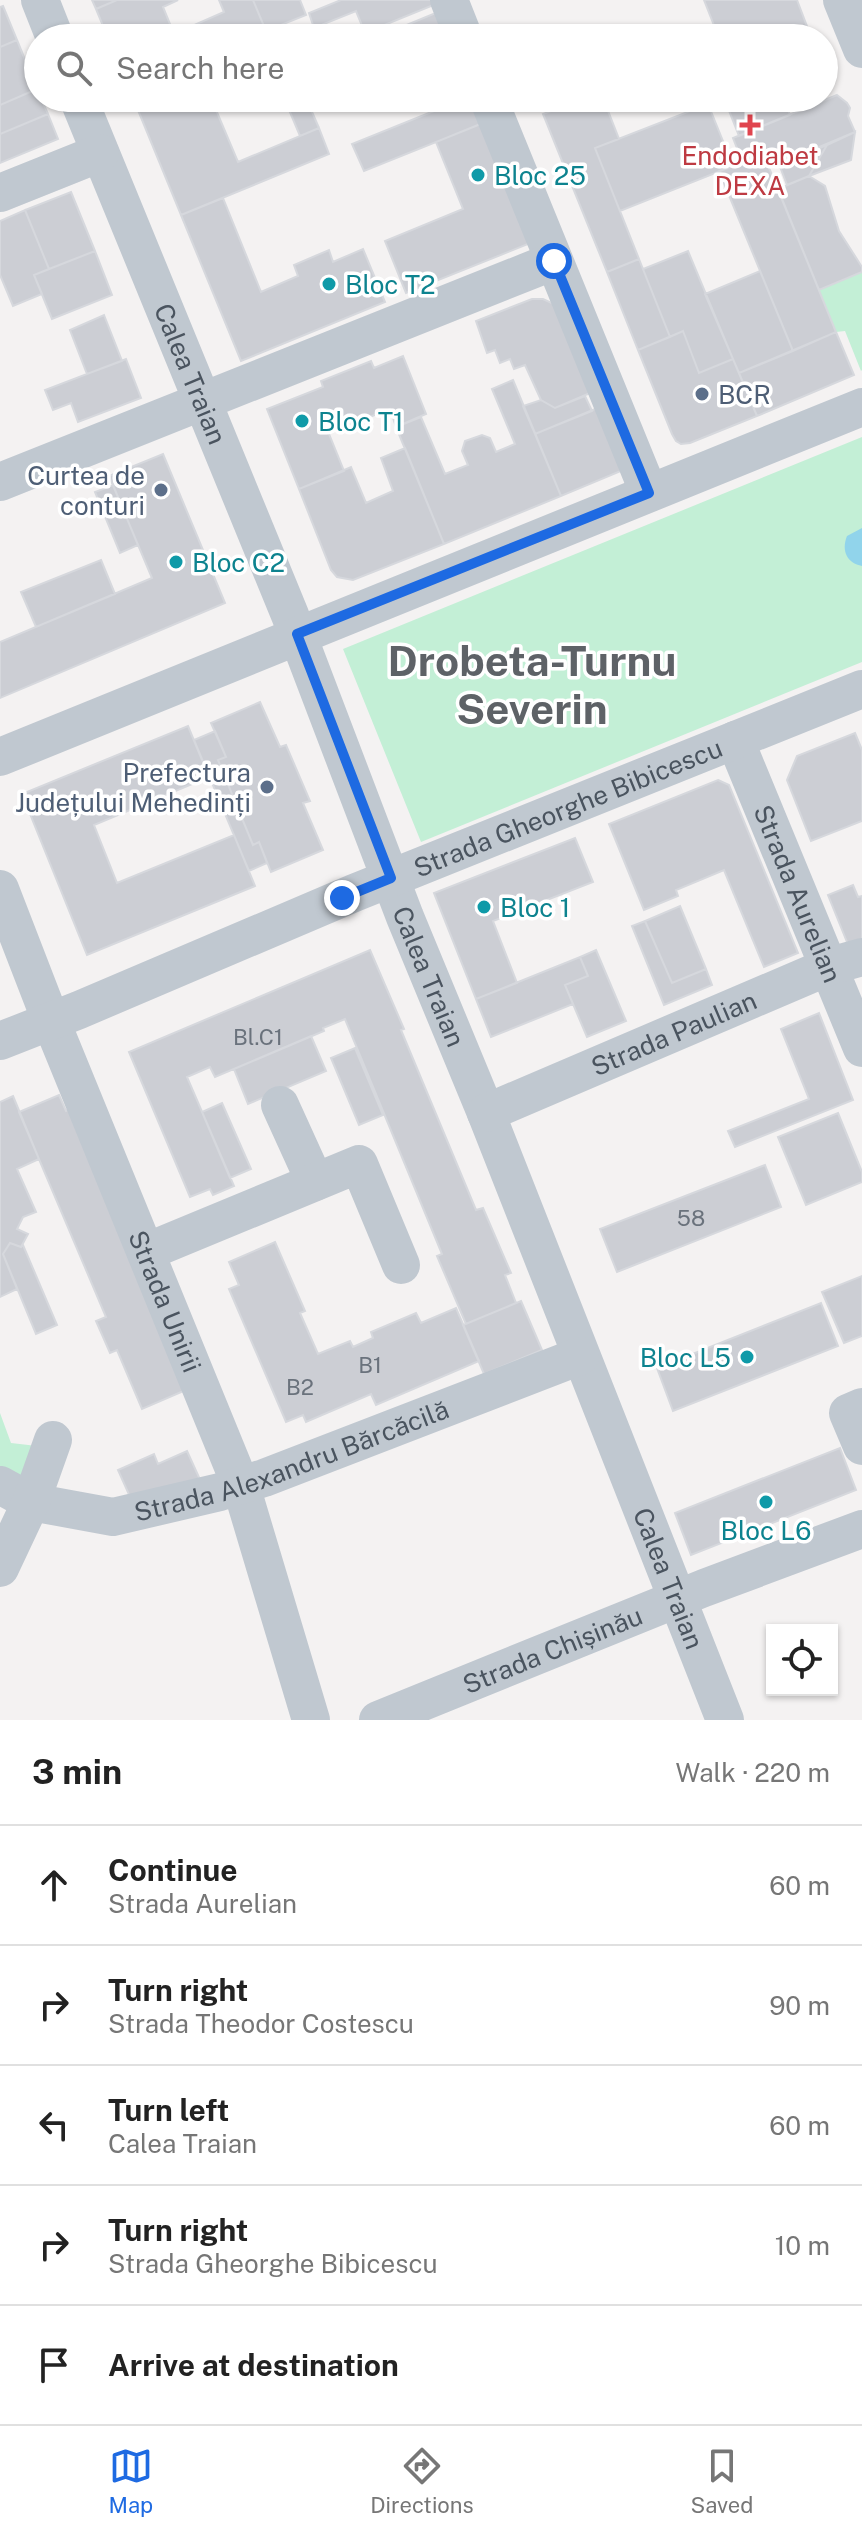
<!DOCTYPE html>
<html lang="en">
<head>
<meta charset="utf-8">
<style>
	:root { --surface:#fff; --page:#f2f2f2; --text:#222; --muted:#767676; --line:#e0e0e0; --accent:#1e6ae2 }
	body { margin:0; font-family:"Public Sans",sans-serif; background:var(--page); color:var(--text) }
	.controls { position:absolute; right:24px; bottom:24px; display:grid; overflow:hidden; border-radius:0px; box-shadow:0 2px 6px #0004 }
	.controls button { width:72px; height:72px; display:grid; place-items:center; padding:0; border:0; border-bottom:2px solid var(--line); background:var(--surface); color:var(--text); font:40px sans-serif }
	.stop { position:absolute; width:24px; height:24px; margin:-18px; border:6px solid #1e6ae2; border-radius:50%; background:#fff }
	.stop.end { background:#1e6ae2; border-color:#fff; box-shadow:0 2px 8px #0008 }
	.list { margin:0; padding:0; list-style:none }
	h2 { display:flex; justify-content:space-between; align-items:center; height:104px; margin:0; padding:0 32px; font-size:34px }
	h2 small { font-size:26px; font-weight:400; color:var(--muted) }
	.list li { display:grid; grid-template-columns:52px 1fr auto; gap:24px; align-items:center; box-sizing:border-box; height:120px; padding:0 32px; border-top:2px solid var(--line) }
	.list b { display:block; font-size:30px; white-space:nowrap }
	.list p { margin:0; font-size:26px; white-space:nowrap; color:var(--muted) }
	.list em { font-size:26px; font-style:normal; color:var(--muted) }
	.icon { flex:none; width:44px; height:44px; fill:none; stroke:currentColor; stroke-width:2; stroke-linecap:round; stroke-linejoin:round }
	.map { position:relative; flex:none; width:862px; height:1720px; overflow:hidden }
	.search { position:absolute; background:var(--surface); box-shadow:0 2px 6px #0004; left:24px; right:24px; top:24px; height:88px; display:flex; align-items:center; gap:20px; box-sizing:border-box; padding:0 28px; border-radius:44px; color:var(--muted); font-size:30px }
	.sheet { height:704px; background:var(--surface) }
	nav { display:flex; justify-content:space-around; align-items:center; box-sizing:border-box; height:112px; border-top:2px solid var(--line); background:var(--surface); font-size:22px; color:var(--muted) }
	nav a { display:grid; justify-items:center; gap:4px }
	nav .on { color:var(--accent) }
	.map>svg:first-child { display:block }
	.green { fill:#c3efd6 }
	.water { fill:#91d4eb }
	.building { fill:#ccced4; stroke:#d6d8dd; stroke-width:2 }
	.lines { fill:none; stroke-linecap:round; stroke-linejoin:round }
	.minor { stroke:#c0c8d0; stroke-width:38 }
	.route { stroke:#1e6ae2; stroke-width:10 }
	.health-dot { fill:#e0444e; stroke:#fff; stroke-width:3 }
	.culture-dot { fill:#0f9aa8; stroke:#fff; stroke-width:3 }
	.service-dot { fill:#5c6f8a; stroke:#fff; stroke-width:3 }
	.labels { text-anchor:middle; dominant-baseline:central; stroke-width:7; stroke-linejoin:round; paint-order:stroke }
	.number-label { font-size:22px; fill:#6a727c }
	.health-label { font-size:26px; fill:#be3a42; stroke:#fff }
	.culture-label { font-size:26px; fill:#0d838f; stroke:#fff; text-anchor:start }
	.street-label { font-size:26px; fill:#4a545f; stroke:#fff }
	.service-label { font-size:26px; fill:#4e5e75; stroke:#fff; text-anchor:end }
	.town-label { font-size:42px; font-weight:bold; fill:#5e6267; stroke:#fff }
</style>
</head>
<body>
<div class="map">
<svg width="862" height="1720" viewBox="0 0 862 1720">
	<rect width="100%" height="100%" fill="#f4f2f2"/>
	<path class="green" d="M862,272v98l-1,1 -16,-40 -9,1 -17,-42z
		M862,437v225l-441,180 -78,-193z
		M0,1413l11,30 26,3 -23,45 -14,-9z"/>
	<path class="water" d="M862,528v38c-15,-3 -21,-15 -15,-30z"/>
	<path class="building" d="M92,0h25l-21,9z
		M117,0h61l-15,7 11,27 50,-22 -5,-12h34l13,31 -16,7h-142l-12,-29z
		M253,0h47l6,15 -40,16z
		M341,0h93l2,4 -71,29 -9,-22 -42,17 -5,-15z
		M704,0h93l11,29 -23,9h-66z
		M3,6l14,34 -17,7v-40z
		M438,12l11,26h-74z
		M277,27l4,11h-31l16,-7z
		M17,40l20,49 -37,16v-58z
		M37,89l1,9h3l7,16 -48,20v-29z
		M837,95l10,8 3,5 -2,8 7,16 -76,32 -7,-15 -30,12 -9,-23z
		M133,98h78l27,64 81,-34 10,26 -148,61z
		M284,98h22l13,30 -19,8z
		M360,98h35l-30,12z
		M466,98h5l10,26 -117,47 -12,-27z
		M584,98h19l16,41 -24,9 44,111 -32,13 -64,-158z
		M724,98h68l-7,3 5,14 -51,21z
		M708,104l25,62 -113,45 -25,-63z
		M48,114l10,25 -58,24v-29z
		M485,122l48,120 -127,51 -21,-52 78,-32 -27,-67z
		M855,132l-4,28 -42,16 18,-31z
		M827,145l-18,31 -22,9 -8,-21z
		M763,153l73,179 -43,19 -74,-180z
		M809,176l16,10 14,45 23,36v5l-43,18 -41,-101z
		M71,192l24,59 -46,18 -24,-59z
		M223,198l38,94 37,-16 -4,-11 35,-15 4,12 30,-13 22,53 -144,59 -60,-146z
		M25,210l24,59 -15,6 8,19 -29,12 -13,-31v-54z
		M95,251l17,44 -60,24 -18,-44z
		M688,251l45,108 -34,14 -16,-42 -13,6 -27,-68z
		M639,259l31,78 -32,13 -31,-78z
		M760,271l33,80 -54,22 -34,-79z
		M532,299h11l11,5 41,87 -40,17 -14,-8 -16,-35 -11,4 -4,-10 -10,4 -5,-13 -8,3 -11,-32z
		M104,315l18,46 -35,13 -17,-44z
		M683,331l16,42 34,-14 24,57 -67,27 -9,1 -5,-3 -4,-7 -34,-84z
		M836,332l18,43 -97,41 -18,-43z
		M403,356l23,58 -30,13 -6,-18 -46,18 -4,-9 -15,6 19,47 -45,18 -32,-80 56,-22 -2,-6 50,-20 3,7z
		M126,359l15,39 -63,24 -7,-19 -18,7 -8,-20z
		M513,380l48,116 -117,48 -48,-117 25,-10 24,57 23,-9 -6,-14 3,-10 17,-6 8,3 6,14 19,-8 -23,-55z
		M585,396l7,15 -57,23 -12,-28 18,-6 14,8z
		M602,406l26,62 -67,28 -26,-62z
		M405,448l39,96 -91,36 -16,-3 -6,-7 -32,-81 52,-22 15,36 27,-12 -12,-33z
		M163,454l62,149 -225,95v-56l152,-64 -43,-102z
		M113,485l25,60 -18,8 -25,-61z
		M101,560l14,34 -79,33 -15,-35z
		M260,702l20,45 6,-2 24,56 -7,2 20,47 -52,22 -12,-30 -6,3 -35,-85 8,-3 -15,-34z
		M188,726l21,51 -115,48 23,58 117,-48 21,51 -168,69 -65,-161z
		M215,731l11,26 -8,3 35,85 6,-3 8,21 -18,8 -55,-131z
		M855,733l7,17v71l-51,20 -24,-61 10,-24z
		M718,780l11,5 69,168 -34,14 -40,-97 -48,20 2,6 -34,14 -35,-86z
		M575,838l18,44 -100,39 24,62 -41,16 -42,-106z
		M853,885l5,12 4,-1v45l-13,6 -21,-52z
		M680,906l26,63 -34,14 -27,-62z
		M645,921l27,62 34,-14 6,16 -48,20 -32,-79z
		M370,950l34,79 -3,1 75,180 7,-2 28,65 -6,2 11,28 -50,21 -29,-68 5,-2 -97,-235 -22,9 1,3 -109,46 -5,-10 -23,10 47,109 -21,9 -3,-6 -20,8 -61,-145z
		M596,950l30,71 -39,16 -22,-52 23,-9 -8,-19z
		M580,957l8,19 -23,9 8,19 -82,33 -15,-38z
		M819,1013l34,87 -118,47 -7,-16 81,-32 -28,-70z
		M311,1036l15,35 -78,33 -14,-35z
		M355,1048l28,67 -24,10 -28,-67z
		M59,1095l7,16 7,-3 113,282 -44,19 -25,-59 -7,3 -14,-32 10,-4 -87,-205z
		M13,1096l26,63 -22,10 19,43 -13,5 -6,12 11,5 -7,13 -11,-4 -7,11 14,35 -17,8v-195z
		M222,1103l29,66 -21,9 -28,-66z
		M838,1113l24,59v10l-56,23 -28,-68z
		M765,1165l16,42 -164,65 -17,-43z
		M275,1242l30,69 -5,2 18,41 32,-13 3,6 20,-9 -2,-6 45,-19 5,10 35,-15 23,53 -103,44 -5,-11 -65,28 -3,-7 -17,7 -57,-133 10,-4 -10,-23z
		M10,1243l11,4 2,-2 34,80 -21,9 -33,-80z
		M862,1276v60l-18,7 -22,-51z
		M521,1301l21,49 -58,24 -21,-49z
		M821,1303l17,43 -165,65 -16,-43z
		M840,1448l16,42 -165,65 -16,-42z
		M187,1451l15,33 -67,24 -17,-38 36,-16 4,10z"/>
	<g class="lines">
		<g class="minor">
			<path d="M40,0l15,38"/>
			<path d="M449,0l15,38"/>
			<path d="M842,0l20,49"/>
			<path id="s1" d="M78,98l212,517 115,302 81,196 239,607"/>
			<path d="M488,98l161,395"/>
			<path d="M0,193l100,-40"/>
			<path d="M0,482l554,-221"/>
			<path id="s2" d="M735,740l127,308"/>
			<path d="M0,757l862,-350"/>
			<path id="s3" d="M0,889l51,132 190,465 70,234"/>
			<path id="s4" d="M0,1041l79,-31 275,-117 508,-204"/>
			<path d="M280,1105l35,77"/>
			<path id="s5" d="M486,1113l344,-147 32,-9"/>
			<path d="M146,1252l213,-88 42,101"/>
			<path d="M862,1407l-14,6 14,33"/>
			<path id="s6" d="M0,1485l31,17 82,15 107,-25 44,-14 316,-122"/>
			<path d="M0,1568l31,-66 22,-62"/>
			<path id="s7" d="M378,1720l326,-132 158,-59"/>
		</g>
	</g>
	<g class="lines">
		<path class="route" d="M342,898l49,-20 -94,-244 352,-141 -95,-232"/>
	</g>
	<path class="health-dot" d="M746 113h8v8h8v8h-8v8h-8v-8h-8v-8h8z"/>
	<g class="culture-dot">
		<circle cx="478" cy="175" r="8"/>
		<circle cx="329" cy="284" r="8"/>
		<circle cx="302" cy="421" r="8"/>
		<circle cx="176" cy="562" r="8"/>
		<circle cx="484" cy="907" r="8"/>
		<circle cx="747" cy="1357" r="8"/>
		<circle cx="766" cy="1502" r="8"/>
	</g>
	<g class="service-dot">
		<circle cx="702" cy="394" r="8"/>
		<circle cx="161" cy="490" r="8"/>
		<circle cx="267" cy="787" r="8"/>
	</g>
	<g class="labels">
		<g class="number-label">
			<text x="258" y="1037">Bl.C1</text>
			<text x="691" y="1218">58</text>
			<text x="370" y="1365">B1</text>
			<text x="300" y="1387">B2</text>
		</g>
		<g class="health-label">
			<text x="750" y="155">Endodiabet<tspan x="750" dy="30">DEXA</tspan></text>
		</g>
		<g class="culture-label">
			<text x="494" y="175">Bloc 25</text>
			<text x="345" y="284">Bloc T2</text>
			<text x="318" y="421">Bloc T1</text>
			<text x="192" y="562">Bloc C2</text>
			<text x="500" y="907">Bloc 1</text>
			<text x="731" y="1357" text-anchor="end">Bloc L5</text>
			<text x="766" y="1530" text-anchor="middle">Bloc L6</text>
		</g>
		<g class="street-label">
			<text stroke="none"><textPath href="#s1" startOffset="298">Calea Traian</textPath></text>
			<text stroke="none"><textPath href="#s4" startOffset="614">Strada Gheorghe Bibicescu</textPath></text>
			<text stroke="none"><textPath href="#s2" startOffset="166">Strada Aurelian</textPath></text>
			<text stroke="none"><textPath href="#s1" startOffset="946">Calea Traian</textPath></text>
			<text stroke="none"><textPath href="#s5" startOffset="204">Strada Paulian</textPath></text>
			<text stroke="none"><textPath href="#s3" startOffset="444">Strada Unirii</textPath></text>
			<text stroke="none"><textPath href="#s6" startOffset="306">Strada Alexandru Bărcăcilă</textPath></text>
			<text stroke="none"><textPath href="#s1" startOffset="1594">Calea Traian</textPath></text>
			<text stroke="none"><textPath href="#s7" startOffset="188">Strada Chișinău</textPath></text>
		</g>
		<g class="service-label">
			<text x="718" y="394" text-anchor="start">BCR</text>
			<text x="145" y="475">Curtea de<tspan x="145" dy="30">conturi</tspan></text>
			<text x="251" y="772">Prefectura<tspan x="251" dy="30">Județului Mehedinți</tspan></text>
		</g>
		<g class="town-label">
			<text x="532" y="660">Drobeta-Turnu<tspan x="532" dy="48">Severin</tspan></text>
		</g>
	</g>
</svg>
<div class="controls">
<button><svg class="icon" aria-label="locate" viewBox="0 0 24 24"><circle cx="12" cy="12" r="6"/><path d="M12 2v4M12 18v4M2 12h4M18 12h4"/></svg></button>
</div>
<div class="stop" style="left:554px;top:261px"></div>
<div class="stop end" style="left:342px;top:898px"></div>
<div class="search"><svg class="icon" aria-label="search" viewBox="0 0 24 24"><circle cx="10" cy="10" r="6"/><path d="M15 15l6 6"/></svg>Search here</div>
</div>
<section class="sheet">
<h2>3 min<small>Walk · 220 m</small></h2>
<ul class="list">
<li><svg class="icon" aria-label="ahead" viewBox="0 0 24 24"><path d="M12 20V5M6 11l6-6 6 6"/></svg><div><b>Continue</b><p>Strada Aurelian</p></div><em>60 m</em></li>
<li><svg class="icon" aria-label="right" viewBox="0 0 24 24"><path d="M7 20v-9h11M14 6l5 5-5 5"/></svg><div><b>Turn right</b><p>Strada Theodor Costescu</p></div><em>90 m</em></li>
<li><svg class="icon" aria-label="left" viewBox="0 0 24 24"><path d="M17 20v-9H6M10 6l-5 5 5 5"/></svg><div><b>Turn left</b><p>Calea Traian</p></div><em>60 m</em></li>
<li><svg class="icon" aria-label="right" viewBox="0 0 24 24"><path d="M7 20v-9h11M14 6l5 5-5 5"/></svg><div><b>Turn right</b><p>Strada Gheorghe Bibicescu</p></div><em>10 m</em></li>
<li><svg class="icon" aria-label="arrive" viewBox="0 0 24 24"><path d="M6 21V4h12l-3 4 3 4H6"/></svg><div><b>Arrive at destination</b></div></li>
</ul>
</section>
<nav>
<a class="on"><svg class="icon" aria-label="map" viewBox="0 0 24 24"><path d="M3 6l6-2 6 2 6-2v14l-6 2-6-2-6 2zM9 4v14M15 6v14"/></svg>Map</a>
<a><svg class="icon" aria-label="directions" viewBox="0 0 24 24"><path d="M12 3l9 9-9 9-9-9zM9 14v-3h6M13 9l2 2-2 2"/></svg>Directions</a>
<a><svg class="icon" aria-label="saved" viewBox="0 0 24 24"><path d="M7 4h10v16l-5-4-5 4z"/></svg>Saved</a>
</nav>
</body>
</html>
